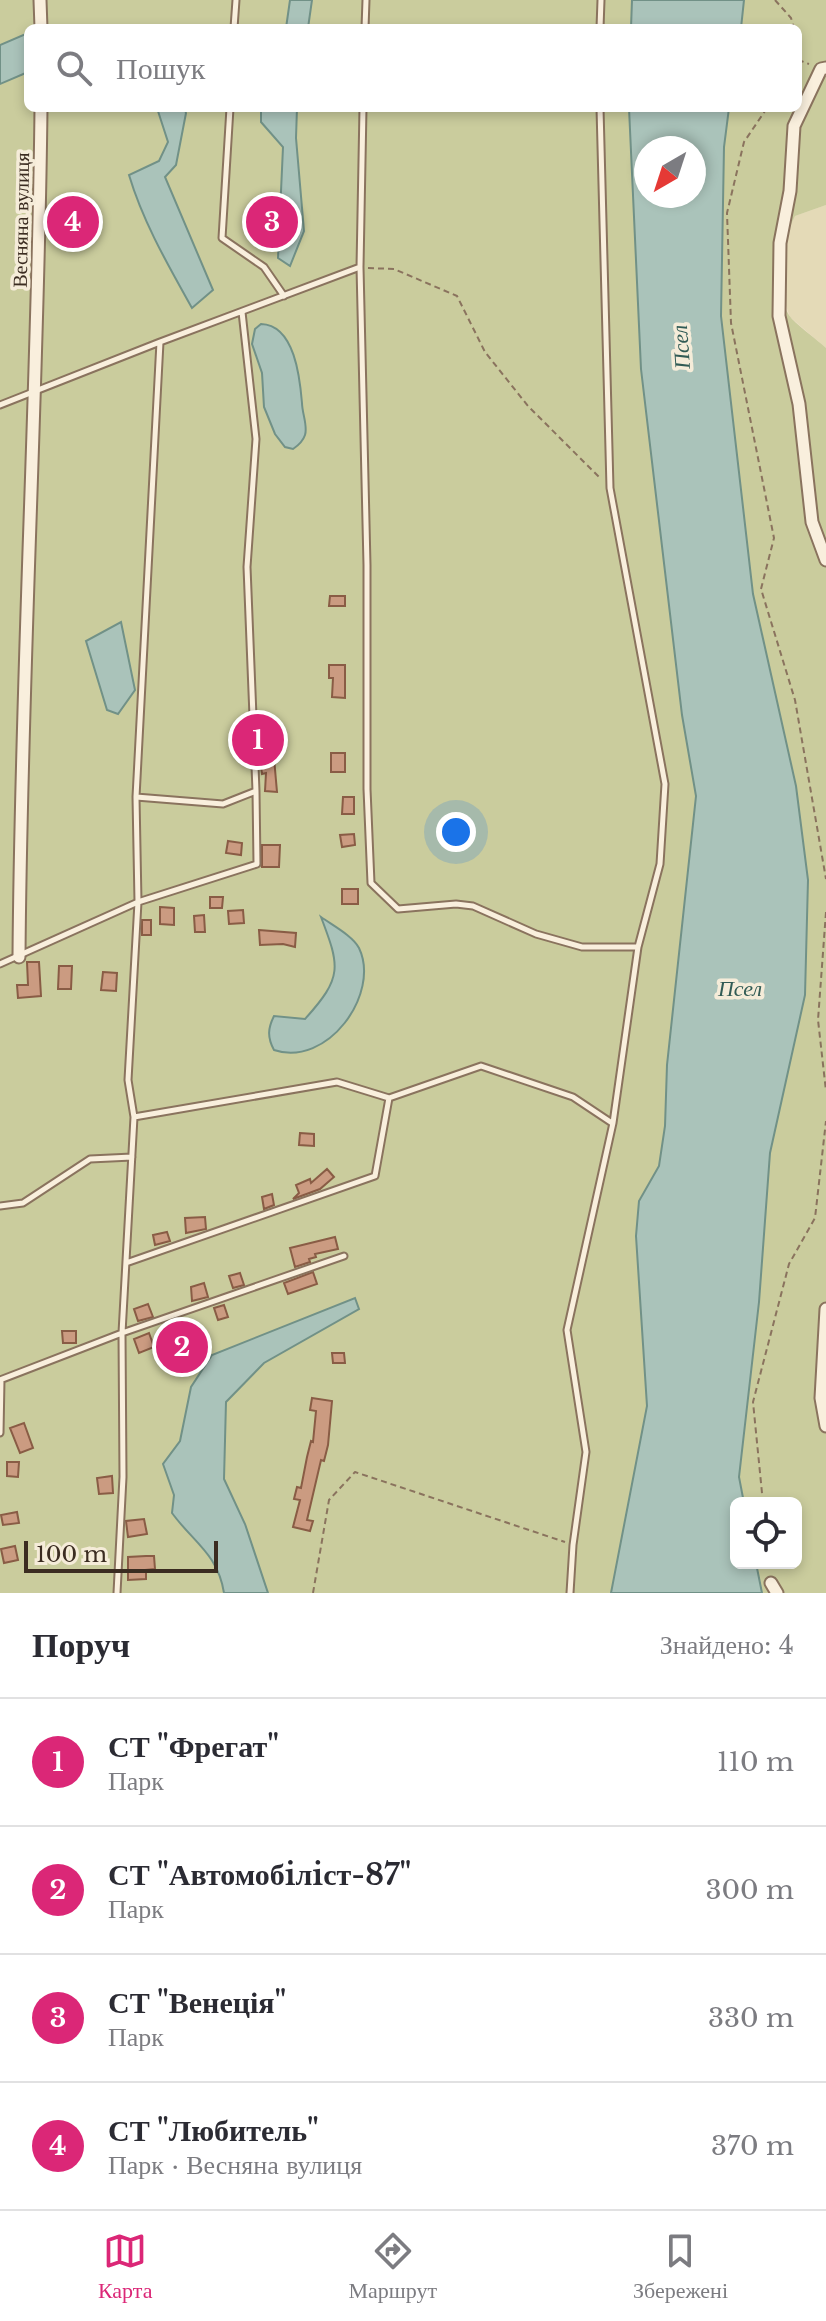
<!DOCTYPE html>
<html lang="uk">
<head>
<meta charset="utf-8">
<style>
	:root { --surface:#fff; --page:#f7f7f7; --text:#2b2b33; --muted:#7c7c81; --line:#e1e1e2; --accent:#db2777 }
	body { margin:0; font-family:"Libre Baskerville",serif; background:var(--page); color:var(--text) }
	.controls { position:absolute; right:24px; bottom:24px; display:grid; overflow:hidden; border-radius:12px; box-shadow:0 4px 12px #0003 }
	.controls button { width:72px; height:72px; display:grid; place-items:center; padding:0; border:0; border-bottom:2px solid var(--line); background:var(--surface); color:var(--text); font:40px sans-serif }
	.compass { position:absolute; left:634px; top:136px; width:72px; height:72px; border-radius:50%; background:var(--surface); box-shadow:0 4px 12px #0003; rotate:219deg }
	.scale { position:absolute; left:24px; bottom:20px; width:194px; box-sizing:border-box; padding-left:8px; border:4px solid #3b2c21; border-top:0; font-size:22px; line-height:28px; white-space:nowrap; color:#3b2c21; -webkit-text-stroke:6px #f5ecd9; paint-order:stroke }
	.you { position:absolute; left:456px; top:832px; width:28px; height:28px; margin:-20px; border:6px solid #fff; border-radius:50%; background:#1a73e8; box-shadow:0 0 0 12px #1a73e833 }
	.badge { display:grid; place-items:center; width:52px; height:52px; border-radius:50%; background:var(--accent); color:#fff; font-size:26px; font-weight:700 }
	.pin { position:absolute; translate:-50% -50%; border:4px solid #fff; box-shadow:0 2px 8px #0006 }
	.list { margin:0; padding:0; list-style:none }
	h2 { display:flex; justify-content:space-between; align-items:center; height:104px; margin:0; padding:0 32px; font-size:34px }
	h2 small { font-size:26px; font-weight:400; color:var(--muted) }
	.list li { display:grid; grid-template-columns:52px 1fr auto; gap:24px; align-items:center; box-sizing:border-box; height:128px; padding:0 32px; border-top:2px solid var(--line) }
	.list b { display:block; font-size:30px; white-space:nowrap }
	.list p { margin:0; font-size:26px; white-space:nowrap; color:var(--muted) }
	.list em { font-size:26px; font-style:normal; color:var(--muted) }
	.icon { flex:none; width:44px; height:44px; fill:none; stroke:currentColor; stroke-width:2; stroke-linecap:round; stroke-linejoin:round }
	.map { position:relative; flex:none; width:826px; height:1593px; overflow:hidden }
	.search { position:absolute; background:var(--surface); box-shadow:0 4px 12px #0003; left:24px; right:24px; top:24px; height:88px; display:flex; align-items:center; gap:20px; box-sizing:border-box; padding:0 28px; border-radius:12px; color:var(--muted); font-size:30px }
	.sheet { height:616px; background:var(--surface) }
	nav { display:flex; justify-content:space-around; align-items:center; box-sizing:border-box; height:112px; border-top:2px solid var(--line); background:var(--surface); font-size:22px; color:var(--muted) }
	nav a { display:grid; justify-items:center; gap:4px }
	nav .on { color:var(--accent) }
	.map>svg:first-child { display:block }
	.farmland { fill:#e4dab7 }
	.green { fill:#cacc9d }
	.water { fill:#aac3ba; stroke:#719187; stroke-width:2; fill-rule:evenodd }
	.building { fill:#cb9b81; stroke:#895c45; stroke-width:2 }
	.lines { fill:none; stroke-linecap:round; stroke-linejoin:round }
	.lane-casing { stroke:#8a735e; stroke-width:9 }
	.street-casing { stroke:#8a735e; stroke-width:15 }
	.path { stroke:#8a735e; stroke-width:2; stroke-dasharray:6 4; stroke-linecap:butt }
	.lane { stroke:#f9efdd; stroke-width:5 }
	.street { stroke:#f9efdd; stroke-width:11 }
	.labels { text-anchor:middle; dominant-baseline:central; stroke-width:7; stroke-linejoin:round; paint-order:stroke }
	.street-label { font-size:20px; fill:#3b2c21; stroke:#f5ecd9 }
	.water-label { font-size:22px; font-style:italic; fill:#315b55; stroke:#f5ecd9 }
</style>
</head>
<body>
<div class="map">
<svg width="826" height="1593" viewBox="0 0 826 1593">
	<rect width="100%" height="100%" fill="#eee1ca"/>
	<path class="farmland" d="M826,205v143l-36,-31 -10,-28 5,-53 10,-20z"/>
	<path class="green" d="M0,0h632l-1,28h-603v80h129l12,34 -10,19 -30,15c14,47 39,89 63,132l21,-19 -49,-112 22,-64 -2,-5h445l12,261 41,346 14,81 -29,269 -2,61 -6,40 -20,35 -3,35 11,170 -36,187h-343l-23,-69 -21,-45 2,-77 38,-39 95,-54 -5,-11 -163,89 -11,54 -17,23 11,31 -2,18c21,29 46,41 52,80h-224z
		M744,0h82v205l-31,11c-13,25 -24,79 -3,103 10,10 23,19 34,29v1245h-64l-6,-30h40v-60h-52l-5,-26 20,-175 11,-149 35,-158 3,-115 -12,-94 -43,-192 -32,-278 3,-169 5,-39h69v-80h-57z"/>
	<path class="water" d="M290,0h22l-4,28h-22z
		M632,0h112l-3,28h-110z
		M28,33v39l-28,12v-39z
		M157,108h27l2,5 -10,52 -11,12 48,113 -21,18c-24,-43 -49,-86 -63,-133l30,-14 9,-19z
		M261,108h36l-1,30 8,93 -14,35 -12,-8 5,-111 -22,-25z
		M629,108h100l-5,39 -3,169 32,278 43,192 12,94 -3,115 -35,158 -11,149 -20,175 5,26h-8v60h20l6,30h-151l36,-187 -11,-170 3,-35 20,-35 6,-40 2,-61 29,-269 -14,-81 -41,-346zM646,148h48v48h-48z
		M261,324c34,1 39,55 41,79 0,10 6,23 3,32 -2,6 -6,10 -12,14l-8,-2 -10,-13 -11,-27 -2,-34 -10,-29 3,-15z
		M121,622l14,68 -17,24 -11,-4 -21,-69z
		M321,917c11,8 32,19 38,31 22,46 -32,120 -85,102 -7,-13 -6,-22 0,-34l31,3c38,-42 35,-52 16,-102z
		M355,1298l4,11 -95,54 -38,39 -2,77 21,45 23,69h-44c-6,-39 -31,-51 -52,-80l2,-18 -11,-31 17,-23 11,-54 21,-32z"/>
	<path class="building" d="M330,596h15v10h-16z
		M329,665h16v33l-13,-1 1,-19h-4z
		M331,753h14v19h-14z
		M274,758l3,34 -12,-1 1,-18 -4,1 -2,-14z
		M343,797h11v17h-12z
		M354,834l1,11 -13,2 -2,-12z
		M228,841l14,2 -1,12 -15,-2z
		M262,845h18l-1,22h-17z
		M342,889h16v15h-16z
		M210,897h13l-1,11h-12z
		M160,907l14,1v17l-14,-1z
		M243,910l1,13 -15,1 -1,-13z
		M204,915l1,17h-10l-1,-16z
		M142,920h9v15h-9z
		M259,930l37,3 -1,14 -12,-3 -23,1z
		M27,962h12l2,34 -23,2 -1,-13h11z
		M59,966h13l-1,23h-13z
		M103,972l14,1 -1,18 -15,-1z
		M300,1133l14,1v12l-15,-1z
		M327,1169l7,8 -14,12 -27,10 6,-6 -3,-8 14,-6 1,4z
		M272,1194l2,11 -10,4 -2,-12z
		M205,1217l1,12 -20,4 -1,-15z
		M167,1232l3,9 -15,4 -2,-10z
		M335,1237l3,12 -23,5 1,3 -7,2 1,3 -15,5 -5,-19z
		M313,1272l4,12 -29,10 -4,-11z
		M240,1273l4,12 -11,3 -4,-12z
		M204,1283l4,14 -16,4 -1,-14z
		M148,1304l5,13 -15,4 -4,-12z
		M224,1305l4,12 -10,3 -4,-12z
		M62,1331h14v12h-13z
		M149,1333l5,14 -15,6 -5,-14z
		M332,1353h12l1,10h-12z
		M312,1398l20,3 -4,44 -4,16 -3,-1 -14,60 6,1 -3,10 -17,-4 7,-27 -6,-1 3,-12 4,1 6,-31 4,-16 2,1 3,-31 -6,-1z
		M24,1423l9,25 -13,5 -10,-25z
		M7,1462h12l-1,15 -11,-1z
		M112,1476l1,17 -14,1 -2,-16z
		M17,1512l2,11 -16,2 -2,-10z
		M144,1519l3,15 -19,3 -2,-16z
		M15,1546l3,14 -14,3 -3,-14z
		M146,1556h8l1,13 -9,1v9l-18,1v-23z"/>
	<g class="lines">
		<defs>
			<path id="lane" d="M234,28l2,-28
				M365,28l1,-28
				M600,28l1,-28
				M230,108l-8,130 42,29 20,29
				M360,267l3,-159
				M0,405l160,-63
				M136,797l87,7 33,-13 -9,-224 9,-128 -14,-127
				M0,964l138,-62 119,-38 -1,-73
				M134,1117l-6,-37 10,-178 -2,-105 24,-455 200,-75 7,298v224l4,94 27,26 58,-5 17,2 63,28 46,13h56
				M0,1206l23,-3 67,-44 42,-2
				M126,1263l249,-87 14,-78
				M0,1380l122,-47 222,-77
				M0,1433l1,-53
				M117,1593l6,-116 -1,-144 12,-216 203,-35 52,16 92,-32 92,31 39,26
				M570,1593l3,-48 13,-93 -19,-122 46,-207 25,-176 22,-83 5,-80 -55,-296 -10,-380"/>
			<path id="street" d="M40,0l1,28
				M826,68l-5,1 -27,57 -4,65 -10,52 -1,73 20,88 13,118 14,38
				M19,957c2,-283 19,-566 22,-849
				M826,1309l-5,89 5,28
				M771,1583l6,10"/>
		</defs>
		<use href="#lane" class="lane-casing"/>
		<use href="#street" class="street-casing"/>
		<path class="path" d="M775,0l16,18 3,10
			M798,48l3,13 8,3
			M767,108l-23,34 -17,71 4,110 43,215 -13,51 34,111 31,179
			M368,268l26,1 63,27 28,56 43,54 73,73
			M826,912l-8,108 8,71
			M763,1503l-10,-101 36,-138 26,-46 11,-97
			M769,1563l1,9
			M313,1593l16,-93 26,-28 210,70"/>
		<use href="#lane" class="lane"/>
		<use href="#street" class="street"/>
	</g>
	<g class="labels">
		<g class="street-label">
			<text transform="translate(21 220) rotate(-89)">Весняна вулиця</text>
		</g>
		<g class="water-label">
			<text transform="translate(681 347) rotate(-94)">Псел</text>
			<text x="740" y="988">Псел</text>
		</g>
	</g>
</svg>
<div class="controls">
<button><svg class="icon" aria-label="locate" viewBox="0 0 24 24"><circle cx="12" cy="12" r="6"/><path d="M12 2v4M12 18v4M2 12h4M18 12h4"/></svg></button>
</div>
<svg class="compass" viewBox="-18 -18 36 36"><path d="M0-13l5 13h-10z" fill="#e53935"/><path d="M0 13l5-13h-10z" fill="#7c7c81"/></svg>
<div class="scale">100 m</div>
<div class="you"></div>
<div class="pin badge" style="left:258px;top:740px">1</div>
<div class="pin badge" style="left:182px;top:1347px">2</div>
<div class="pin badge" style="left:272px;top:222px">3</div>
<div class="pin badge" style="left:73px;top:222px">4</div>
<div class="search"><svg class="icon" aria-label="search" viewBox="0 0 24 24"><circle cx="10" cy="10" r="6"/><path d="M15 15l6 6"/></svg>Пошук</div>
</div>
<section class="sheet">
<h2>Поруч<small>Знайдено: 4</small></h2>
<ul class="list">
<li><span class="badge">1</span><div><b>СТ &quot;Фрегат&quot;</b><p>Парк</p></div><em>110 m</em></li>
<li><span class="badge">2</span><div><b>СТ &quot;Автомобiлiст-87&quot;</b><p>Парк</p></div><em>300 m</em></li>
<li><span class="badge">3</span><div><b>СТ &quot;Венеція&quot;</b><p>Парк</p></div><em>330 m</em></li>
<li><span class="badge">4</span><div><b>СТ &quot;Любитель&quot;</b><p>Парк · Весняна вулиця</p></div><em>370 m</em></li>
</ul>
</section>
<nav>
<a class="on"><svg class="icon" aria-label="map" viewBox="0 0 24 24"><path d="M3 6l6-2 6 2 6-2v14l-6 2-6-2-6 2zM9 4v14M15 6v14"/></svg>Карта</a>
<a><svg class="icon" aria-label="directions" viewBox="0 0 24 24"><path d="M12 3l9 9-9 9-9-9zM9 14v-3h6M13 9l2 2-2 2"/></svg>Маршрут</a>
<a><svg class="icon" aria-label="saved" viewBox="0 0 24 24"><path d="M7 4h10v16l-5-4-5 4z"/></svg>Збережені</a>
</nav>
</body>
</html>
